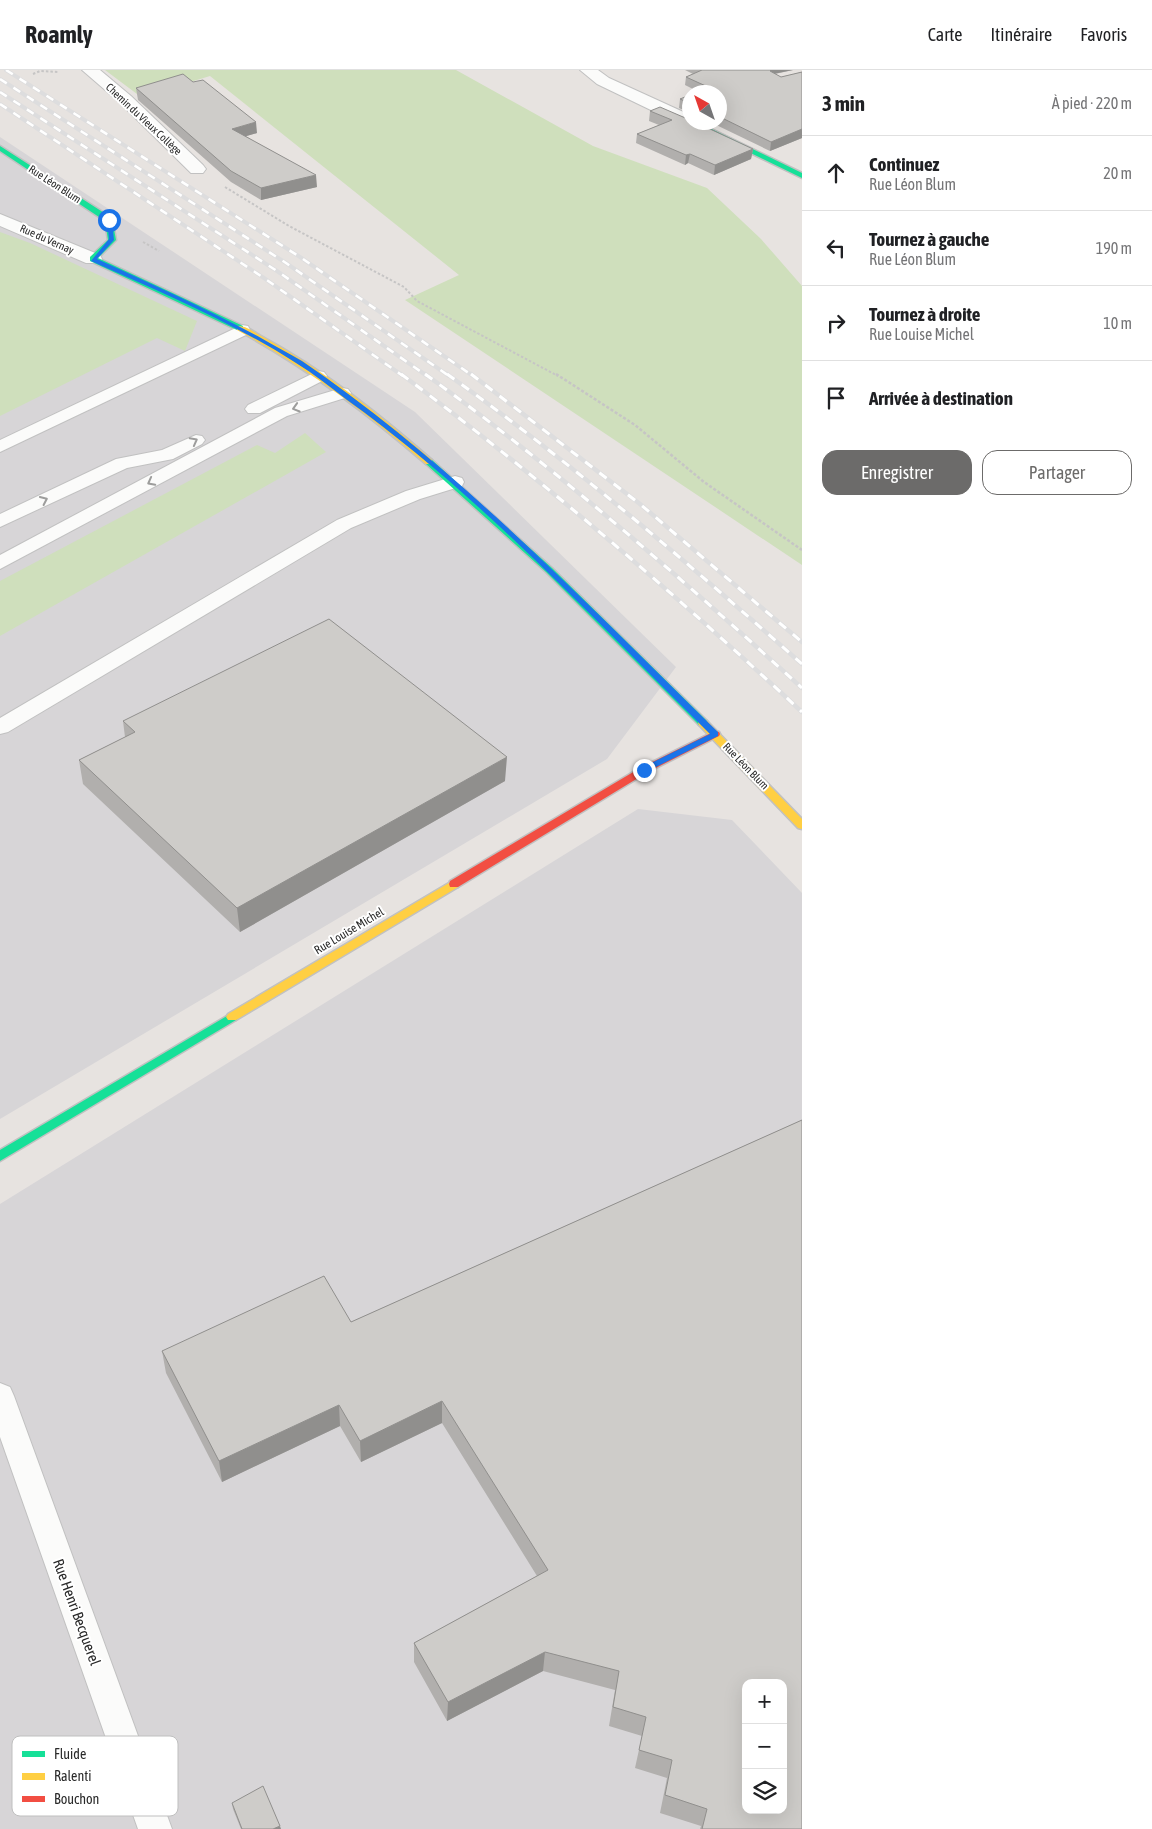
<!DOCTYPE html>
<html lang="fr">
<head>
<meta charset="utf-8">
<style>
	:root { --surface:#fff; --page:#f6f6f6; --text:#202124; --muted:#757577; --line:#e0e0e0; --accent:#6c6b6a }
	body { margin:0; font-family:"Asap Condensed",sans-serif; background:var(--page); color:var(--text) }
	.controls { position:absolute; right:15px; bottom:15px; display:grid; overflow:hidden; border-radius:10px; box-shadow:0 5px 20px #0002 }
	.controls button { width:45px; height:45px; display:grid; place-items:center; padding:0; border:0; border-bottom:1px solid var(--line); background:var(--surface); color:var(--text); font:25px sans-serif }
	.compass { position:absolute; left:682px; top:15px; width:45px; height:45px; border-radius:50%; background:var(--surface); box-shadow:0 5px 20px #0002; rotate:320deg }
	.stop { position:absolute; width:15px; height:15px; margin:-11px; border:4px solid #1a73e8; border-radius:50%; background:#fff }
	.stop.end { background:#1a73e8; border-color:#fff; box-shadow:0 1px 5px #0008 }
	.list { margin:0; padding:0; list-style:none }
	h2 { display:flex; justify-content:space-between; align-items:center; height:65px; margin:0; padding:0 20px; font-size:21px }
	h2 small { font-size:16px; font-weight:400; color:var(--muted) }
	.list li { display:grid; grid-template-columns:32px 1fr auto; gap:15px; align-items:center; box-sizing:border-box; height:75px; padding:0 20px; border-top:1px solid var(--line) }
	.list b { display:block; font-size:19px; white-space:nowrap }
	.list p { margin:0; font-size:16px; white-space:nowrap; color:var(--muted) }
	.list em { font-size:16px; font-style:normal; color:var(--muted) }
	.actions { display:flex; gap:10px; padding:15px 20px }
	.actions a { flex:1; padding:11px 0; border:1px solid var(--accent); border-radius:15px; text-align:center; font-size:18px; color:var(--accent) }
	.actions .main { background:var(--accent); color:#fff }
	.icon { flex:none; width:28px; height:28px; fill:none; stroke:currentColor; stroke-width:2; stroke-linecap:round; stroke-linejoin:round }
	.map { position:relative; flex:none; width:802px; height:1759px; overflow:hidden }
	header { display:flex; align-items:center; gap:30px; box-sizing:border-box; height:70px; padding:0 25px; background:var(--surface); border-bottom:1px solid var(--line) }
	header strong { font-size:24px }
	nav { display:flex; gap:28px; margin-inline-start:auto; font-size:18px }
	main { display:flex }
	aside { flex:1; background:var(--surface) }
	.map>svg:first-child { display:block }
	.industrial { fill:#d7d5d7; fill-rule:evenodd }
	.green { fill:#cfdfbc }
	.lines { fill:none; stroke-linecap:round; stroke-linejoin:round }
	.lane-casing { stroke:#c1c1c1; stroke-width:2 }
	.street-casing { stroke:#c1c1c1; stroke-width:2 }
	.fast-casing { stroke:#c1c1c1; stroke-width:3 }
	.slow-casing { stroke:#c1c1c1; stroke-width:3 }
	.jam-casing { stroke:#c1c1c1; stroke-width:3 }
	.path-far1 { stroke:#c6c5c5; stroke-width:2; stroke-dasharray:2.5 2; stroke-linecap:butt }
	.path { stroke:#c6c5c5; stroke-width:2.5; stroke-dasharray:3 2; stroke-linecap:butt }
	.lane { fill:#fbfbfa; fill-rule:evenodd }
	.street { fill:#fbfbfa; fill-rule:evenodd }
	.fast { fill:#16e098; fill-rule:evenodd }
	.slow { fill:#ffcf43; fill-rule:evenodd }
	.jam { fill:#f24e42; fill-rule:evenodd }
	.rail-far1-casing { stroke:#ddddde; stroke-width:4 }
	.rail-casing { stroke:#ddddde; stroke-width:4.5 }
	.rail-far1 { stroke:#fff; stroke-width:2.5; stroke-dasharray:8; stroke-linecap:butt }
	.rail { stroke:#fff; stroke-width:3; stroke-dasharray:9; stroke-linecap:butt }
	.wall { fill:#b1afad }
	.shaded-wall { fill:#908f8d }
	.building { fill:#ceccc9; stroke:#908f8d; fill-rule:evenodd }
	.oneway { stroke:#9d9d9c }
	.route { fill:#1a73e8 }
	.labels { text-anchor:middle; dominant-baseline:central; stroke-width:4; stroke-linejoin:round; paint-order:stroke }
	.far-street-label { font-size:11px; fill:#2a2a2a; stroke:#fff }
	.street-label { font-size:12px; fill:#2a2a2a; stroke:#fff }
	.near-street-label { font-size:15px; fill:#2a2a2a; stroke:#fff }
	.key { fill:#fff; stroke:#bfbfbf; stroke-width:1 }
	.key-label { font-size:14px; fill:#2a2a2a }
</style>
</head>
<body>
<header>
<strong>Roamly</strong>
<nav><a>Carte</a><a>Itinéraire</a><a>Favoris</a></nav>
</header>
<main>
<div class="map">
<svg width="802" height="1759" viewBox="0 0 802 1759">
	<rect width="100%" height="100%" fill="#e7e3e0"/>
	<path class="industrial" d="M0,67l415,275 261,255 -69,92 -607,360z
		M638,739l94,11 70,73v936h-802v-625zM746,1613h37v127h-37z"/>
	<path class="green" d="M105,0h351l137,76 114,42 54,51 41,47v279l-397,-265 54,-25 -249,-199 -69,21z
		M0,162l30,11 167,78 -12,30 -28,-13 -157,78z
		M305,363l21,19 -326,184v-55l257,-136 18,8z"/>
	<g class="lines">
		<defs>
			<path id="lane" d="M242,255l6,1 2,4 -2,4 -248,118v-12z
				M318,301l6,1 3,4 -3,4 -64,33h-12l-3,-4 3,-4z
				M342,318l6,1 3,4 -3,4 -61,19 -287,153v-14l275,-147z
				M196,365l6,1 3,4 -3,4 -29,15 -46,9 -127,59v-13l116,-55 46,-9z
				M455,406l7,2 2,4 -2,4 -42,13 -69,29 -343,204 -8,2v-16l337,-198 69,-29z
				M0,1313l10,4 4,9 158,433h-34l-138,-392z"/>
			<path id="street" d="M82,0h18l31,26 72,69 3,4 -3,4h-12l-72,-71z
				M580,0h18l11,8 81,37v7h8l-8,5 -6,-1 -87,-42z
				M0,144l100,41 2,4 -2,4h-14l-86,-37z"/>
			<path id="fast" d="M690,50v2h7l105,51v5l-113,-55z
				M0,76l112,72 4,22 -18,18 145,68v4h-6l-147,-69v-4l18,-17 -3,-19 -105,-70z
				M429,389l3,1 120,108 155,153 1,2 -1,2h-8l-153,-153 -120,-108v-4z
				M232,943l4,1 2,3 -2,3 -236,141v-11z"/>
			<path id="slow" d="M237,256c8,-1 17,6 24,10 63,34 118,78 171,124v4h-6c-59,-51 -120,-97 -189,-134z
				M703,650l4,1 95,98v10l-4,-1 -99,-103 -1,-2 1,-2z
				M454,810l5,4 -1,3 -222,133h-8l-2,-3 2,-3z"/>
			<path id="jam" d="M715,661l4,1 1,2 -1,2 -71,36 -190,115h-8l-1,-3 1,-3 190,-113z"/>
		</defs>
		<use href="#lane" class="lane-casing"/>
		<use href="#street" class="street-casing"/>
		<use href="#fast" class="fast-casing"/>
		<use href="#slow" class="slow-casing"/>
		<use href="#jam" class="jam-casing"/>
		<path class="path-far1" d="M33,4l7,-3 18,1
			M225,117l64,39 115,61 13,14 141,75
			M143,172l16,9"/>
		<path class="path" d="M556,304l79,51 69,57 98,68"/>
		<use href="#lane" class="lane"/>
		<use href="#street" class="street"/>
		<use href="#fast" class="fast"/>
		<use href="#slow" class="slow"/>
		<use href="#jam" class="jam"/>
		<defs>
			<path id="rail-far1" d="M6,0l294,187 173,119
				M0,9l286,184 163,113
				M0,22l277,179 150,105
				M0,34l264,174 139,98"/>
			<path id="rail" d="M401,304c141,105 273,219 401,338
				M425,304c133,96 256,204 377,314
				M447,304c125,89 241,189 355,290
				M471,304l169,130 162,138"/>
		</defs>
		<use href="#rail-far1" class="rail-far1-casing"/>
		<use href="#rail" class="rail-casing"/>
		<use href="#rail-far1" class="rail-far1"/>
		<use href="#rail" class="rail"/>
	</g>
	<path class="wall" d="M685,0h108l-18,4 6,3 21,-5v66l-32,13 -60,-29h10v-30l-23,-1 -12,-6 1,-8 7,-3z
		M136,18l121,45 -11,3 71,51 -56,13 -30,-18 -93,-82z
		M690,25v18l-11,-5 1,-9z
		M650,41l103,38 -2,10 -37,16 -26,-12 -3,2 -49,-22 1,-9 22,-9 -10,-4z
		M123,651l382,60 -265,151 -157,-148 -4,-24 46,-23z
		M802,1050v709h-102l1,-3 -41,-13 7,-35 -32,-10 7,-32 -33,-10 6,-36 -72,-19 -96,50 -33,-59v-19l123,-67 -95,-153 -81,39 -21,-36 -118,56 -56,-109 -4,-22 189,-29z
		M232,1733l49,26h-40l-8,-20z"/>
	<path class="shaded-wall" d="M771,0h22l-20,4 -4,5z
		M256,52l1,11 -24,7 -1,-11z
		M802,59v9l-32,13 1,-9z
		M753,79l-2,10 -37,16 1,-10z
		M690,84l-2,9 -3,2 1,-10z
		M316,105l1,12 -56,13v-12z
		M507,687l-2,24 -265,151 -3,-24z
		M442,1331v22l-81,39 -1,-21z
		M339,1335l1,21 -118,56 -3,-21z
		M545,1582l-2,19 -96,50 1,-19z
		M280,1756l1,3h-8z"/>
	<path class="building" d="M702,0h69l-1,1 11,6 21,-5v57l-31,13 -51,-25v-25h-26l14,-5 -22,-10z
		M183,4l10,8 10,-2 53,42 -24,7 84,46 -55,13 -30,-17 -95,-83z
		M690,25v8l-10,-4z
		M660,37l30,13v2h5l58,27 -38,16 -25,-11 -4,1 -49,-21 35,-14 -22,-9z
		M329,549l178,138 -270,151 -158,-148 56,-28 -12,-11z
		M802,1050v709h-100l5,-20 -42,-14 7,-35 -33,-10 7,-33 -33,-10 6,-36 -74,-19 -97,50 -34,-59 134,-73 -106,-169 -82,40 -21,-36 -120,56 -57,-110 162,-75 27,46zM746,1613h37v127h-37z
		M263,1716l17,40 -7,3h-31l-10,-26z"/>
	<defs><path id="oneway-chevron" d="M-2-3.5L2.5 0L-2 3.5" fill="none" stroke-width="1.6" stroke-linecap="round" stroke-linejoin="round" transform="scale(1.25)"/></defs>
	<g class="oneway">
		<use href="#oneway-chevron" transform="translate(296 338) rotate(163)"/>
		<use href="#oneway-chevron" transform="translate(194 371) rotate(-28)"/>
		<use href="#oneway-chevron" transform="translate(151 412) rotate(152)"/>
		<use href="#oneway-chevron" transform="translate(44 430) rotate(-25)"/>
	</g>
	<path class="route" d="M109,149l3,1 2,20 -17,19c55,25 110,50 164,79 13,8 28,15 41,23 154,105 283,241 416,371v4l-72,36h-5v-4l69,-34c-117,-115 -229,-238 -363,-334 -17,-13 -33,-26 -51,-37 -64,-41 -136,-71 -205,-102l18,-22 -2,-19z"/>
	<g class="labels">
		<g class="far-street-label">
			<text transform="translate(144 49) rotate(43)">Chemin du Vieux Collège</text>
			<text transform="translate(55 114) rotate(33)">Rue Léon Blum</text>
			<text transform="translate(47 169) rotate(24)">Rue du Vernay</text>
			<text transform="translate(746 696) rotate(46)">Rue Léon Blum</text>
		</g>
		<g class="street-label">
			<text transform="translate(349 861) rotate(-31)">Rue Louise Michel</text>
		</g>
		<g class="near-street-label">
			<text transform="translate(77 1542) rotate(70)">Rue Henri Becquerel</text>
		</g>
	</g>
	<rect x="12" y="1666" width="166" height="80" rx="8" class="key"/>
	<rect x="22" y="1681" width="23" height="6" fill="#16e098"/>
	<rect x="22" y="1703" width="23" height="7" fill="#ffcf43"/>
	<rect x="22" y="1726" width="23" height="6" fill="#f24e42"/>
	<g class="key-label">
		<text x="54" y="1689">Fluide</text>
		<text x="54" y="1711">Ralenti</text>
		<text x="54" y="1734">Bouchon</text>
	</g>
</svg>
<div class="controls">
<button>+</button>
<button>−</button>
<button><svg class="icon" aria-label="layers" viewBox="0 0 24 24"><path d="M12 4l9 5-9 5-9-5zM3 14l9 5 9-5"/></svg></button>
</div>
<svg class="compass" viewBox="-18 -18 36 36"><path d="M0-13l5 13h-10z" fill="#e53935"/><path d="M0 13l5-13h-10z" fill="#757577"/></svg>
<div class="stop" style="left:109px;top:150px"></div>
<div class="stop end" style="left:644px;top:700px"></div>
</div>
<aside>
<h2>3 min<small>À pied · 220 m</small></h2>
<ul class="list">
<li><svg class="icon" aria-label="ahead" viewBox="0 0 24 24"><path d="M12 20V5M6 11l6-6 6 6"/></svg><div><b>Continuez</b><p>Rue Léon Blum</p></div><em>20 m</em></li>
<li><svg class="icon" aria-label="left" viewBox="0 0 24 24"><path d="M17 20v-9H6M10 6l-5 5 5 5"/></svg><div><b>Tournez à gauche</b><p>Rue Léon Blum</p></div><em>190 m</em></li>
<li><svg class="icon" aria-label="right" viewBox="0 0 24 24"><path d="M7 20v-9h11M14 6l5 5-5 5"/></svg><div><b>Tournez à droite</b><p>Rue Louise Michel</p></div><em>10 m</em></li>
<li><svg class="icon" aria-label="arrive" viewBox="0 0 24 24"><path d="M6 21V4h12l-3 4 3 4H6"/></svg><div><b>Arrivée à destination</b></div></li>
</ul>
<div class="actions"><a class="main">Enregistrer</a><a>Partager</a></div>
</aside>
</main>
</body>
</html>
